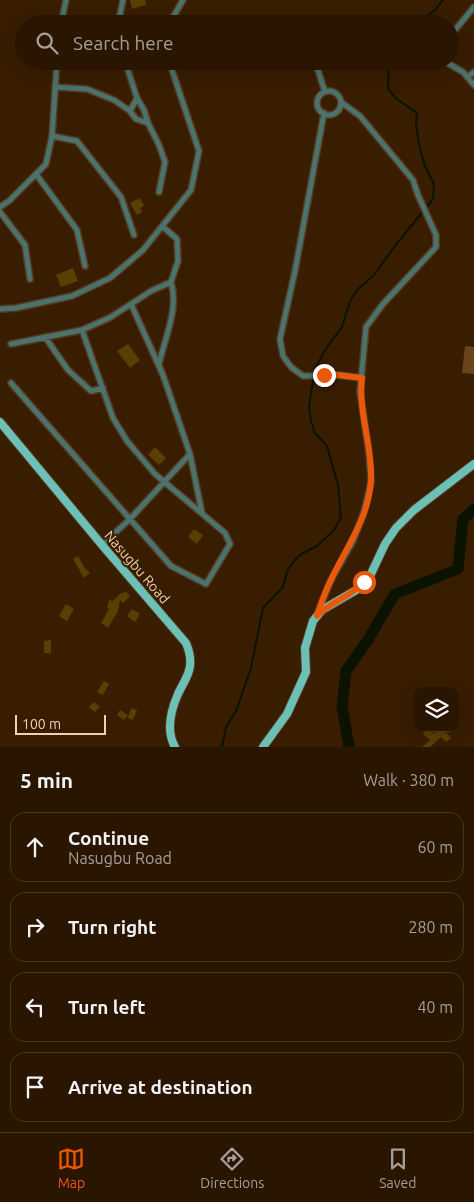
<!DOCTYPE html>
<html lang="en">
<head>
<meta charset="utf-8">
<style>
	:root { --surface:#2a1600; --page:#36230f; --text:#f1f3f6; --muted:#a59f99; --line:#463522; --accent:#ea580c }
	body { margin:0; font-family:Ubuntu,sans-serif; background:var(--page); color:var(--text) }
	.controls { position:absolute; right:15px; bottom:15px; display:grid; overflow:hidden; border-radius:10px; box-shadow:0 5px 20px #0002 }
	.controls button { width:45px; height:45px; display:grid; place-items:center; padding:0; border:0; border-bottom:1px solid var(--line); background:var(--surface); color:var(--text); font:25px sans-serif }
	.scale { position:absolute; left:15px; bottom:12px; width:91px; box-sizing:border-box; padding-left:5px; border:2px solid #efd2b6; border-top:0; font-size:14px; line-height:18px; white-space:nowrap; color:#efd2b6; -webkit-text-stroke:4px #381d00; paint-order:stroke }
	.stop { position:absolute; width:15px; height:15px; margin:-11px; border:4px solid #ea580c; border-radius:50%; background:#fff }
	.stop.end { background:#ea580c; border-color:#fff; box-shadow:0 1px 5px #0008 }
	.list { margin:0; padding:0; list-style:none }
	h2 { display:flex; justify-content:space-between; align-items:center; height:65px; margin:0; padding:0 20px; font-size:21px }
	h2 small { font-size:16px; font-weight:400; color:var(--muted) }
	.list li { display:grid; grid-template-columns:32px 1fr auto; gap:15px; align-items:center; box-sizing:border-box; height:70px; margin:0 10px 10px; padding:0 10px; border:1px solid var(--line); border-radius:15px }
	.list b { display:block; font-size:19px; white-space:nowrap }
	.list p { margin:0; font-size:16px; white-space:nowrap; color:var(--muted) }
	.list em { font-size:16px; font-style:normal; color:var(--muted) }
	.icon { flex:none; width:28px; height:28px; fill:none; stroke:currentColor; stroke-width:2; stroke-linecap:round; stroke-linejoin:round }
	.map { position:relative; flex:none; width:474px; height:747px; overflow:hidden }
	.search { position:absolute; background:var(--surface); box-shadow:0 5px 20px #0002; left:15px; right:15px; top:15px; height:55px; display:flex; align-items:center; gap:12px; box-sizing:border-box; padding:0 18px; border-radius:28px; color:var(--muted); font-size:19px }
	.sheet { height:385px; background:var(--surface) }
	nav { display:flex; justify-content:space-around; align-items:center; box-sizing:border-box; height:70px; border-top:1px solid var(--line); background:var(--surface); font-size:14px; color:var(--muted) }
	nav a { display:grid; justify-items:center; gap:2px }
	nav .on { color:var(--accent) }
	.map>svg:first-child { display:block }
	.green { fill:#6a4319 }
	.lines { fill:none; stroke-linecap:round; stroke-linejoin:round }
	.stream { stroke:#0b1300; stroke-width:2 }
	.river { stroke:#0b1300; stroke-width:11 }
	.building { fill:#584001 }
	.street-casing { stroke:#553a1d; stroke-width:8 }
	.primary-casing { stroke:#553a1d; stroke-width:10 }
	.street { stroke:#4b726c; stroke-width:5 }
	.primary { stroke:#6cc0b5; stroke-width:8 }
	.route { stroke:#ea580c; stroke-width:6 }
	.labels { text-anchor:middle; dominant-baseline:central; stroke-width:4; stroke-linejoin:round; paint-order:stroke }
	.street-label { font-size:14px; fill:#efd2b6; stroke:#381d00 }
</style>
</head>
<body>
<div class="map">
<svg width="474" height="747" viewBox="0 0 474 747">
	<rect width="100%" height="100%" fill="#381d00"/>
	<path class="green" d="M465,346l9,1v27l-12,-1z"/>
	<g class="lines">
		<path class="stream" d="M417,24l18,-14 8,-10
			M222,747l4,-20 10,-16 15,-43 12,-60 20,-21 5,-18 7,-9 6,-6 16,-8 17,-16 7,-13 -3,-32 -11,-39 -12,-13 -4,-12 -2,-15 6,-37 10,-19 17,-23 8,-26 7,-11 17,-15 21,-29 38,-47 1,-15 -9,-18 -6,-21 -3,-22 1,-10 -20,-14 -9,-10 1,-28"/>
		<path class="river" d="M349,747l-7,-41 4,-35 21,-30 28,-47 63,-25 5,-50 11,-10"/>
	</g>
	<path class="building" d="M130,0h15l1,5 -14,4z
		M140,198l4,8 -4,2 2,4 -5,3 -7,-12z
		M73,268l5,13 -17,6 -5,-12z
		M128,344l12,16 -10,8 -13,-17z
		M155,447l11,11 -7,7 -11,-10z
		M194,529l9,6 -6,9 -9,-7z
		M78,556l6,11 6,6 -6,5 -11,-19z
		M126,591l4,5 -7,7 -3,-3 -2,11 -10,17 -7,-5 8,-14 -2,-1 2,-8 4,1 9,-9 -1,2z
		M66,604l8,5 -7,12 -8,-5z
		M132,609l8,5 -5,8 -8,-6z
		M51,640v13h-7v-12z
		M104,681l5,3 -6,11 -6,-3z
		M94,702l6,5 -5,5 -6,-5z
		M131,708l6,2 -4,10 -5,-2z
		M120,710l8,5 -4,5 -7,-5z
		M440,728h2l9,10 -5,4 -5,-5 -11,10h-8l8,-7 -7,-6 5,-5 6,5z"/>
	<g class="lines">
		<defs>
			<path id="street" d="M61,24l5,-24
				M118,24l5,-24
				M169,24l14,-24
				M450,36l24,-29
				M315,61l10,31
				M444,61l19,11 11,13
				M467,77l7,-5
				M55,87l32,2 27,11 16,11 7,-13 -12,-37
				M317 103a12 12 0 1 1 24 0a12 12 0 1 1-24 0Z
				M130,111l6,8 12,4 -4,-13 -7,-12
				M324,113l-29,158 -15,68 3,17 8,11 12,9 35,-1 24,3
				M148,123l11,22 6,17 -6,30
				M52,136l25,5 44,56 13,38
				M36,174l41,56 8,36
				M0,207l9,-6 37,-37 6,-28 5,-75
				M0,212l25,33 5,34
				M131,304l32,71 27,79 12,59
				M0,309l16,-1 56,-12 38,-18 33,-28 48,-60 8,-39 -30,-90
				M45,337l23,33 23,21 12,-3
				M11,344l71,-14 29,-13 40,-26 20,-9 7,-21 -1,-22 -14,-12
				M159,364c6,-26 20,-56 12,-82
				M11,383l160,183 35,18 24,-40 -5,-11 -70,-59 -28,-33 -14,-23 -31,-88
				M102,545l28,-26 60,-65
				M318,612l13,-32 22,-39 11,-29 7,-30 -2,-29 -9,-61 6,-65 17,-23 53,-57v-12l-18,-40 -5,-15 -53,-64 -19,-14"/>
			<path id="primary" d="M0,422l102,123 84,98c3,7 5,15 4,23 -1,10 -8,19 -12,28 -7,16 -12,37 -3,53
				M263,747l24,-33 19,-42 -1,-24 8,-27 9,-11 36,-21 12,-13 15,-32 11,-16 18,-18 60,-46"/>
		</defs>
		<use href="#street" class="street-casing"/>
		<use href="#primary" class="primary-casing"/>
		<use href="#street" class="street"/>
		<use href="#primary" class="primary"/>
	</g>
	<g class="lines">
		<path class="route" d="M324,375h14l24,3c-4,35 11,69 9,103 -3,39 -25,66 -40,99 -6,11 -10,24 -14,36 13,-14 32,-18 47,-34"/>
	</g>
	<g class="labels">
		<g class="street-label">
			<text transform="translate(137 567) rotate(49)">Nasugbu Road</text>
		</g>
	</g>
</svg>
<div class="controls">
<button><svg class="icon" aria-label="layers" viewBox="0 0 24 24"><path d="M12 4l9 5-9 5-9-5zM3 14l9 5 9-5"/></svg></button>
</div>
<div class="scale">100 m</div>
<div class="stop" style="left:364px;top:582px"></div>
<div class="stop end" style="left:324px;top:375px"></div>
<div class="search"><svg class="icon" aria-label="search" viewBox="0 0 24 24"><circle cx="10" cy="10" r="6"/><path d="M15 15l6 6"/></svg>Search here</div>
</div>
<section class="sheet">
<h2>5 min<small>Walk · 380 m</small></h2>
<ul class="list">
<li><svg class="icon" aria-label="ahead" viewBox="0 0 24 24"><path d="M12 20V5M6 11l6-6 6 6"/></svg><div><b>Continue</b><p>Nasugbu Road</p></div><em>60 m</em></li>
<li><svg class="icon" aria-label="right" viewBox="0 0 24 24"><path d="M7 20v-9h11M14 6l5 5-5 5"/></svg><div><b>Turn right</b></div><em>280 m</em></li>
<li><svg class="icon" aria-label="left" viewBox="0 0 24 24"><path d="M17 20v-9H6M10 6l-5 5 5 5"/></svg><div><b>Turn left</b></div><em>40 m</em></li>
<li><svg class="icon" aria-label="arrive" viewBox="0 0 24 24"><path d="M6 21V4h12l-3 4 3 4H6"/></svg><div><b>Arrive at destination</b></div></li>
</ul>
</section>
<nav>
<a class="on"><svg class="icon" aria-label="map" viewBox="0 0 24 24"><path d="M3 6l6-2 6 2 6-2v14l-6 2-6-2-6 2zM9 4v14M15 6v14"/></svg>Map</a>
<a><svg class="icon" aria-label="directions" viewBox="0 0 24 24"><path d="M12 3l9 9-9 9-9-9zM9 14v-3h6M13 9l2 2-2 2"/></svg>Directions</a>
<a><svg class="icon" aria-label="saved" viewBox="0 0 24 24"><path d="M7 4h10v16l-5-4-5 4z"/></svg>Saved</a>
</nav>
</body>
</html>
